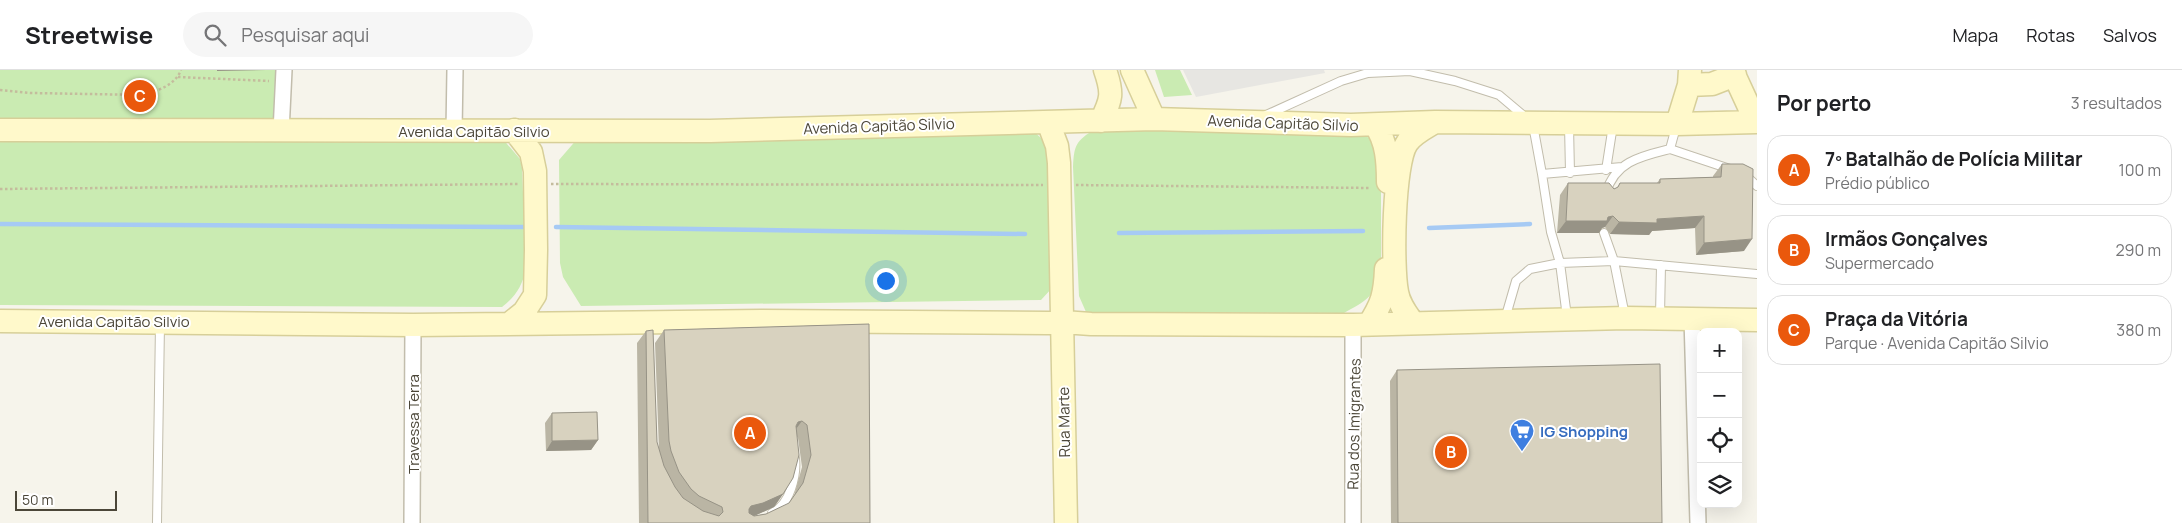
<!DOCTYPE html>
<html lang="pt">
<head>
<meta charset="utf-8">
<style>
	:root { --surface:#fff; --page:#f6f6f6; --text:#202124; --muted:#757577; --line:#e0e0e0; --accent:#ea580c }
	body { margin:0; font-family:Manrope,sans-serif; background:var(--page); color:var(--text) }
	.controls { position:absolute; right:15px; bottom:15px; display:grid; overflow:hidden; border-radius:10px; box-shadow:0 5px 20px #0002 }
	.controls button { width:45px; height:45px; display:grid; place-items:center; padding:0; border:0; border-bottom:1px solid var(--line); background:var(--surface); color:var(--text); font:25px sans-serif }
	.scale { position:absolute; left:15px; bottom:12px; width:102px; box-sizing:border-box; padding-left:5px; border:2px solid #4b4638; border-top:0; font-size:14px; line-height:18px; white-space:nowrap; color:#4b4638; -webkit-text-stroke:4px #fff; paint-order:stroke }
	.you { position:absolute; left:885px; top:210px; width:18px; height:18px; margin:-12px; border:4px solid #fff; border-radius:50%; background:#1a73e8; box-shadow:0 0 0 8px #1a73e833 }
	.badge { display:grid; place-items:center; width:32px; height:32px; border-radius:50%; background:var(--accent); color:#fff; font-size:16px; font-weight:700 }
	.pin { position:absolute; translate:-50% -50%; border:2px solid #fff; box-shadow:0 1px 5px #0006 }
	.list { margin:0; padding:0; list-style:none }
	h2 { display:flex; justify-content:space-between; align-items:center; height:65px; margin:0; padding:0 20px; font-size:21px }
	h2 small { font-size:16px; font-weight:400; color:var(--muted) }
	.list li { display:grid; grid-template-columns:32px 1fr auto; gap:15px; align-items:center; box-sizing:border-box; height:70px; margin:0 10px 10px; padding:0 10px; border:1px solid var(--line); border-radius:15px }
	.list b { display:block; font-size:19px; white-space:nowrap }
	.list p { margin:0; font-size:16px; white-space:nowrap; color:var(--muted) }
	.list em { font-size:16px; font-style:normal; color:var(--muted) }
	.icon { flex:none; width:28px; height:28px; fill:none; stroke:currentColor; stroke-width:2; stroke-linecap:round; stroke-linejoin:round }
	.map { position:relative; flex:none; width:1757px; height:453px; overflow:hidden }
	header { display:flex; align-items:center; gap:30px; box-sizing:border-box; height:70px; padding:0 25px; background:var(--surface); border-bottom:1px solid var(--line) }
	header strong { font-size:24px }
	nav { display:flex; gap:28px; margin-inline-start:auto; font-size:18px }
	.search { width:350px; height:45px; background:var(--page); display:flex; align-items:center; gap:12px; box-sizing:border-box; padding:0 18px; border-radius:28px; color:var(--muted); font-size:19px }
	main { display:flex }
	aside { flex:1; background:var(--surface) }
	.map>svg:first-child { display:block }
	.green { fill:#caebb2 }
	.parking { fill:#e7e6e2 }
	.lines { fill:none; stroke-linecap:round; stroke-linejoin:round }
	.stream { stroke:#a6caf4; stroke-width:4.5 }
	.lane-casing { stroke:#c2bdac; stroke-width:10 }
	.street-casing { stroke:#c2bdac; stroke-width:18 }
	.secondary-casing { stroke:#d7cf99; stroke-width:25 }
	.path { stroke:#c4bc9d; stroke-width:2.5; stroke-dasharray:2.5 2.5; stroke-linecap:butt }
	.lane { stroke:#fff; stroke-width:8 }
	.street { stroke:#fff; stroke-width:15 }
	.secondary { stroke:#fff9cb; stroke-width:22 }
	.wall { fill:#bab5a4; fill-rule:evenodd }
	.shaded-wall { fill:#979386 }
	.building { fill:#d8d2bf; stroke:#979386; fill-rule:evenodd }
	.labels { text-anchor:middle; dominant-baseline:central; stroke-width:4; stroke-linejoin:round; paint-order:stroke }
	.street-label { font-size:15px; fill:#4b4638; stroke:#fff }
	.shop-label { font-size:15px; font-weight:bold; fill:#366cbe; stroke:#fff; text-anchor:start }
</style>
</head>
<body>
<header>
<strong>Streetwise</strong>
<div class="search"><svg class="icon" aria-label="search" viewBox="0 0 24 24"><circle cx="10" cy="10" r="6"/><path d="M15 15l6 6"/></svg>Pesquisar aqui</div>
<nav><a>Mapa</a><a>Rotas</a><a>Salvos</a></nav>
</header>
<main>
<div class="map">
<svg width="1757" height="453" viewBox="0 0 1757 453">
	<rect width="100%" height="100%" fill="#f6f4eb"/>
	<path class="green" d="M0,0h280l-1,52 -279,2z
		M1155,0h25l12,25 -28,2z
		M1095,59l267,5 9,5 10,20v116c-9,23 -15,26 -37,38l-258,-1 -7,-16 -6,-129c1,-22 3,-26 22,-38z
		M1032,60l9,8 6,10 5,140 -11,12 -460,6 -18,-29 -3,-14 -1,-103 19,-22z
		M501,67l19,22 2,9 4,101c-4,17 -10,27 -24,38l-502,-2v-167z"/>
	<path class="parking" d="M1183,0h141l1,3 -129,24z"/>
	<g class="lines">
		<path class="stream" d="M0,154l528,3
			M556,157l469,7
			M1429,158l101,-4
			M1119,163l244,-2"/>
		<defs>
			<path id="lane" d="M1264,46l77,-35 27,-8 42,-2 45,10 44,14 26,22
				M1533,55l9,49
				M1569,55l1,48
				M1670,79l60,20
				M1606,100l7,-45
				M1745,105l12,11
				M1606,123c9,-32 36,-37 64,-44l6,-22
				M1604,163l10,28 11,55
				M1660,246l1,-51
				M1567,247l-7,-54 -9,-31 -9,-58 80,-7
				M1505,249l11,-38 14,-12 30,-6 54,-2 143,13
				M772,443c18,-8 25,-38 23,-55
				M157,453l3,-199"/>
			<path id="street" d="M454,61l1,-61
				M281,62l3,-62
				M1692,248l6,205
				M412,453l1,-198
				M1353,453v-198"/>
			<path id="secondary" d="M1132,0l22,49
				M1732,0l24,52
				M1689,15l23,-1 23,-9
				M1101,51c11,-22 12,-28 4,-51
				M1048,52l9,24 2,17 7,360
				M1677,54l12,-39 1,-15
				M1375,55c12,16 13,38 13,57
				M0,60l710,1 444,-12 197,6 84,-3 242,2 80,-2
				M0,251l413,4 349,-4 286,2 15,-1 28,2 262,1 273,-7 131,2
				M1413,253c-7,-10 -14,-19 -16,-31 -5,-25 -4,-129 10,-149 6,-9 18,-15 28,-21
				M509,254l15,-12 11,-17 1,-45 -1,-79 -4,-19 -17,-22
				M1369,254c13,-20 16,-30 17,-55"/>
		</defs>
		<use href="#lane" class="lane-casing"/>
		<use href="#street" class="street-casing"/>
		<use href="#secondary" class="secondary-casing"/>
		<path class="path" d="M178,7l91,4
			M0,20l31,3 114,2c14,-5 30,-10 36,-25
			M551,114l492,1
			M1076,115l295,3
			M0,119l518,-5"/>
		<use href="#lane" class="lane"/>
		<use href="#street" class="street"/>
		<use href="#secondary" class="secondary"/>
	</g>
	<path class="wall" d="M1722,94l22,87 -48,4 -1,-27 -43,3 -3,4 -39,-1 -5,-7 -3,1 -3,5h-42l3,-38 8,-12 46,6 3,-1 3,-5h37l3,-4 53,-2v-1z
		M869,254l1,199h-231l-2,-180 9,-12 11,111 2,8 -4,-107 9,-13zM797,367l1,1 4,29 -8,29 -5,8 -23,10 -12,2 20,-9 9,-13z
		M1397,300l265,153h-271l-1,-142z
		M552,343l46,27 -7,10 -45,1 -1,-28z"/>
	<path class="shaded-wall" d="M217,0h49l-49,1z
		M1613,146l-8,11 -3,1 -3,5h-42l9,-12 42,-4z
		M1704,146l-9,12 -43,3 -3,4 -39,-1 9,-12z
		M1752,169l-8,12 -48,4 8,-12z
		M802,351l-9,12 5,-11z
		M598,370l-7,10 -45,1 6,-10z
		M783,424l-9,13 -20,9 -12,2 9,-12z"/>
	<path class="building" d="M1722,94h21l10,5 -1,70 -48,4v-27l-47,3v4l-38,-1 -6,-6 -5,1 -1,4h-41l2,-38h41l5,6 4,-2 2,-4h40v-4l61,-2z
		M869,254l1,199h-222l-2,-192 7,-1 4,112 7,24 11,21 8,11 20,13 16,5 4,-4 -1,-5 -23,-11 -8,-7 -12,-17 -8,-21 -2,-10 -5,-111zM802,351l5,4 4,30 -8,28 -14,20 -23,11 -12,2 -5,-3v-4l2,-3 12,-3 20,-9 10,-16 6,-23 -3,-29 2,-4z
		M1660,294l2,159h-264l-1,-153z
		M597,342l1,28 -46,1v-28z"/>
	<defs>
		<symbol id="supermarket-pin" viewBox="-11 -11 22 30"><path d="M0 17L-7.5 6A9.5 9.5 0 1 1 7.5 6Z" fill="#3f7fe0" stroke="#fff"/><path d="M-6-5.5h2.5l.6 2H6L4.5 2H-2.5L-4.4-4H-6ZM-1.5 3.2a1.3 1.3 0 1 0 .1 0ZM3 3.2a1.3 1.3 0 1 0 .1 0Z" fill="#fff"/></symbol>
	</defs>
	<g fill-rule="evenodd">
		<use href="#supermarket-pin" x="1508" y="347" width="28" height="38"/>
	</g>
	<g class="labels">
		<g class="street-label">
			<text transform="translate(1283 53) rotate(2)">Avenida Capitão Silvio</text>
			<text transform="translate(879 56) rotate(-2)">Avenida Capitão Silvio</text>
			<text x="474" y="61">Avenida Capitão Silvio</text>
			<text x="114" y="251">Avenida Capitão Silvio</text>
			<text transform="translate(1064 352) rotate(-91)">Rua Marte</text>
			<text transform="translate(413 354) rotate(-90)">Travessa Terra</text>
			<text transform="translate(1354 354) rotate(-89)">Rua dos Imigrantes</text>
		</g>
		<g class="shop-label">
			<text x="1540" y="361">IG Shopping</text>
		</g>
	</g>
</svg>
<div class="controls">
<button>+</button>
<button>−</button>
<button><svg class="icon" aria-label="locate" viewBox="0 0 24 24"><circle cx="12" cy="12" r="6"/><path d="M12 2v4M12 18v4M2 12h4M18 12h4"/></svg></button>
<button><svg class="icon" aria-label="layers" viewBox="0 0 24 24"><path d="M12 4l9 5-9 5-9-5zM3 14l9 5 9-5"/></svg></button>
</div>
<div class="scale">50 m</div>
<div class="you"></div>
<div class="pin badge" style="left:750px;top:363px">A</div>
<div class="pin badge" style="left:1451px;top:382px">B</div>
<div class="pin badge" style="left:140px;top:26px">C</div>
</div>
<aside>
<h2>Por perto<small>3 resultados</small></h2>
<ul class="list">
<li><span class="badge">A</span><div><b>7º Batalhão de Polícia Militar</b><p>Prédio público</p></div><em>100 m</em></li>
<li><span class="badge">B</span><div><b>Irmãos Gonçalves</b><p>Supermercado</p></div><em>290 m</em></li>
<li><span class="badge">C</span><div><b>Praça da Vitória</b><p>Parque · Avenida Capitão Silvio</p></div><em>380 m</em></li>
</ul>
</aside>
</main>
</body>
</html>
